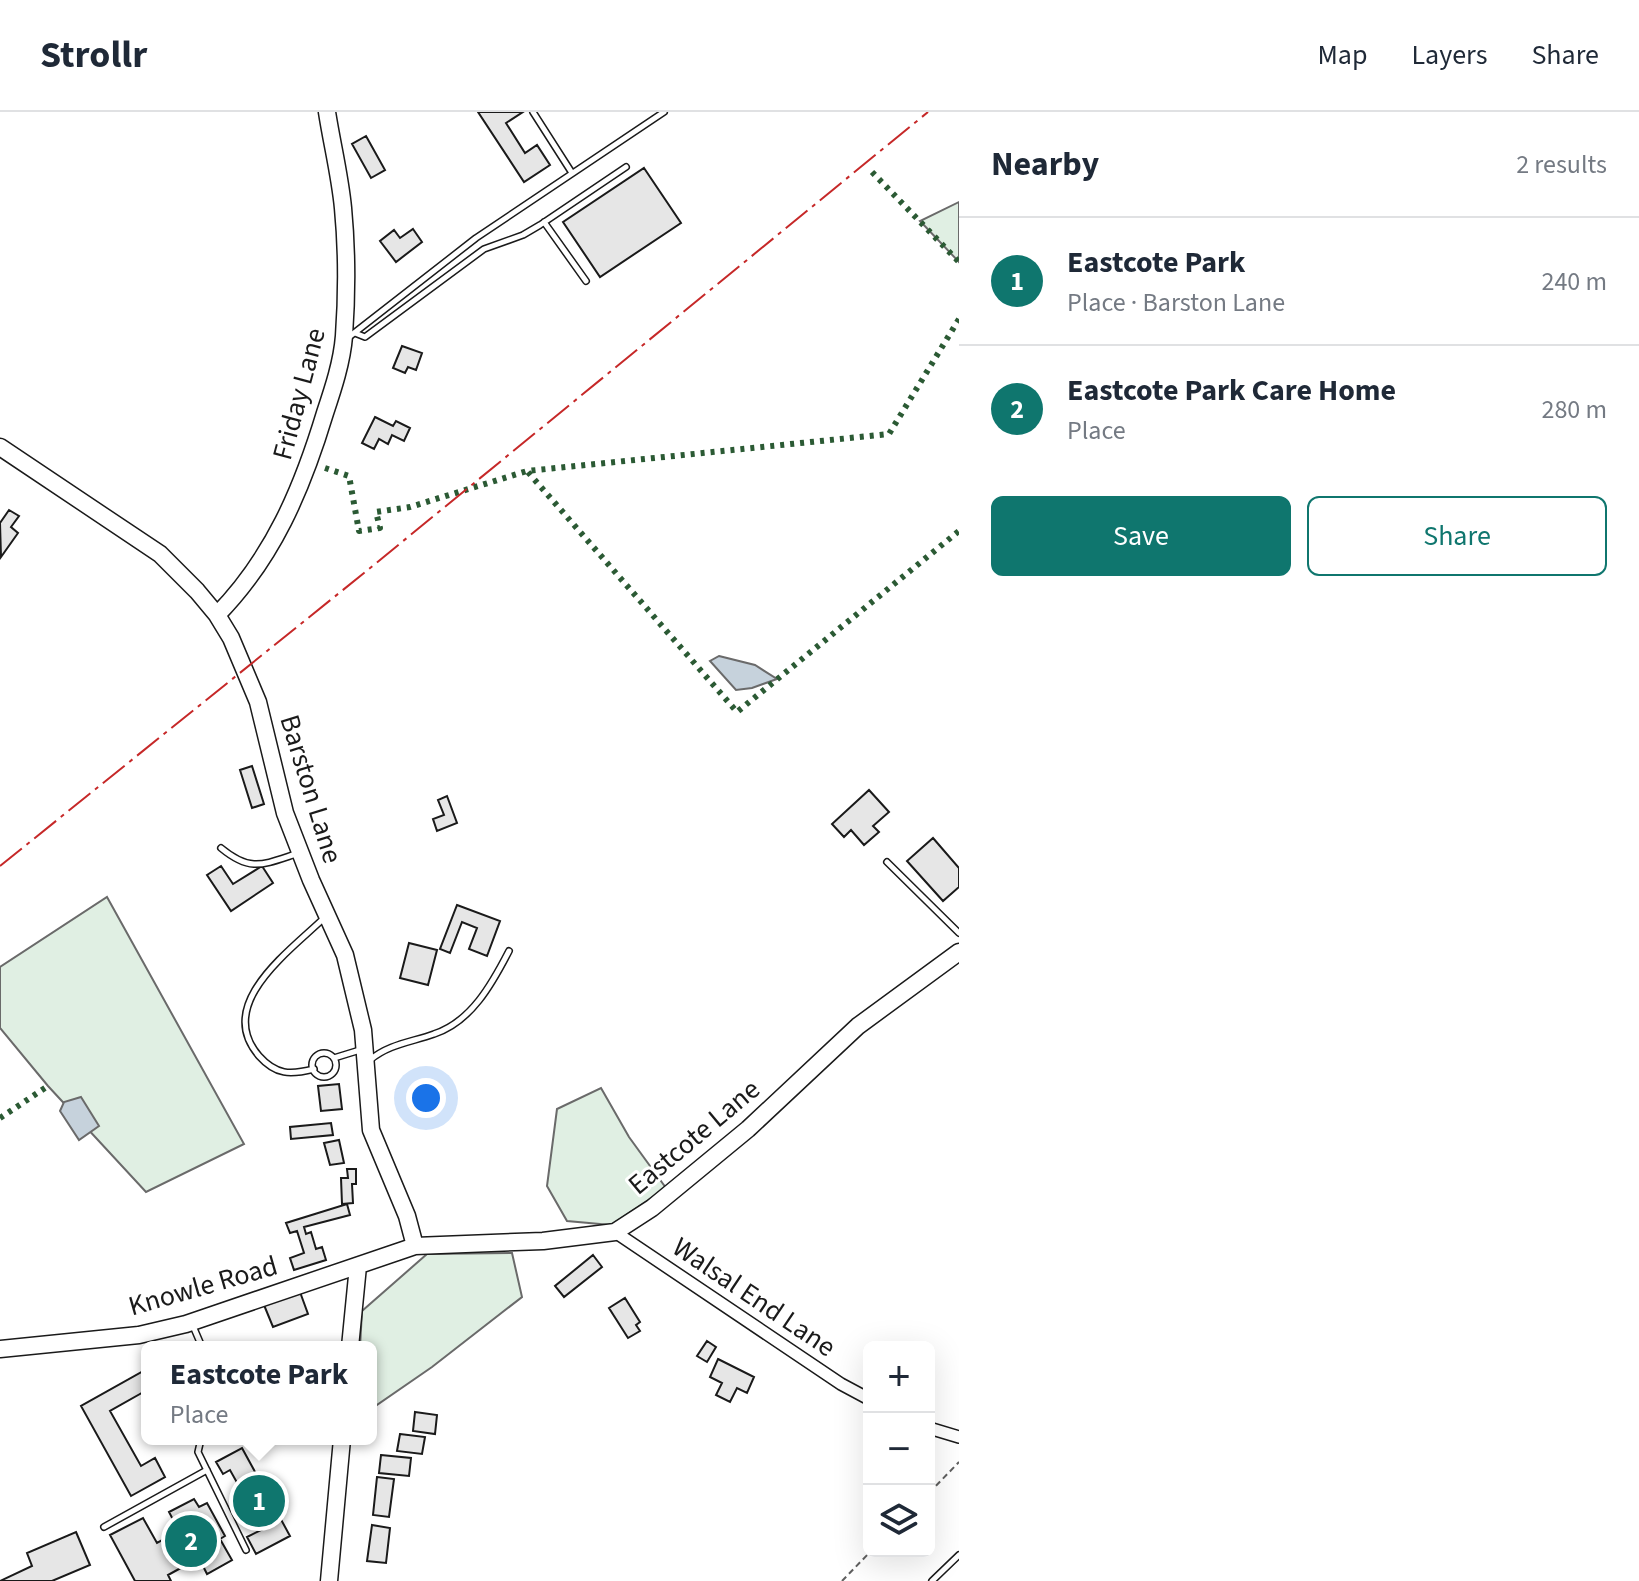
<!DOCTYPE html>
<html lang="en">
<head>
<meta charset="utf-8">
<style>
	:root { --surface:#fff; --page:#f6f6f7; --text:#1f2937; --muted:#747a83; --line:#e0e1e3; --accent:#0f766e }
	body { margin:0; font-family:"Source Sans 3",sans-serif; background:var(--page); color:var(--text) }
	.controls { position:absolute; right:24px; bottom:24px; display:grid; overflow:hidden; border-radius:12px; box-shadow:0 8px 32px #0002 }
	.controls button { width:72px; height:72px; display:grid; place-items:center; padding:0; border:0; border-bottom:2px solid var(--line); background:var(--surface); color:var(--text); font:40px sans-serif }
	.you { position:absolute; left:426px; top:986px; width:28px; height:28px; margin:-20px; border:6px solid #fff; border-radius:50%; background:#1a73e8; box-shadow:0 0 0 12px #1a73e833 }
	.badge { display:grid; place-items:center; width:52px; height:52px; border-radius:50%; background:var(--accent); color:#fff; font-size:26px; font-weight:700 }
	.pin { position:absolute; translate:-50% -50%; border:4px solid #fff; box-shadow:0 2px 8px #0006 }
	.popup { position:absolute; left:141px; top:1229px; width:236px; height:104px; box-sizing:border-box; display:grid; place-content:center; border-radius:12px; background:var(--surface); filter:drop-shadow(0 2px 6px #0005); font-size:26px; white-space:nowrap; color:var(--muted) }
	.popup b { font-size:30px; color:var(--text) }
	.popup::after { content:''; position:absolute; left:50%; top:100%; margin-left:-16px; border:16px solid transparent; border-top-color:var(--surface) }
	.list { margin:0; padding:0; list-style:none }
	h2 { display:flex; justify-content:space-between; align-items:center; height:104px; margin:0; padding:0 32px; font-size:34px }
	h2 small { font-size:26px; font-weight:400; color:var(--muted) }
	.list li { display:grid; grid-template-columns:52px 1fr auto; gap:24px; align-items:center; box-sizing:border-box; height:128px; padding:0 32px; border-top:2px solid var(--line) }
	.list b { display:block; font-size:30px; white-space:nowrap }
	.list p { margin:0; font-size:26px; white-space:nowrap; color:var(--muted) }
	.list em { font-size:26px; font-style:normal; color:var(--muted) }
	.actions { display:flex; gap:16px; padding:24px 32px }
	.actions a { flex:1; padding:18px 0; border:2px solid var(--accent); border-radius:12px; text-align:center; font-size:28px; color:var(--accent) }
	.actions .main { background:var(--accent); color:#fff }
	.icon { flex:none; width:44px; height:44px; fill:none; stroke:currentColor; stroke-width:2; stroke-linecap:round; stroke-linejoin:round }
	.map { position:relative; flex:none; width:959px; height:1469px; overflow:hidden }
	header { display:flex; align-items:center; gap:48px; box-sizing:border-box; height:112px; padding:0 40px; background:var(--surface); border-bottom:2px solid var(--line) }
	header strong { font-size:38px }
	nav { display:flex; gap:44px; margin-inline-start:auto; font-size:28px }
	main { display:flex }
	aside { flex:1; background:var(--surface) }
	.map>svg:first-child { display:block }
	.green { fill:#e0efe3; stroke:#6a6a6a; stroke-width:2 }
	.water { fill:#c6d2dc; stroke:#6a6a6a; stroke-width:2 }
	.building { fill:#e6e6e6; stroke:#1a1a1a; stroke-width:2 }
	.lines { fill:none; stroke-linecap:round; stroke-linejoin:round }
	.lane-casing { stroke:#1a1a1a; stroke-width:8 }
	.street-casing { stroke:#1a1a1a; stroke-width:14 }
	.secondary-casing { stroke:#1a1a1a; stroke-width:19 }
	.path { stroke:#5f5f5f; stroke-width:2; stroke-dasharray:6 4; stroke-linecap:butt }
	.lane { stroke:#fff; stroke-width:5 }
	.street { stroke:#fff; stroke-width:11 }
	.secondary { stroke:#fff; stroke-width:16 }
	.hedge { stroke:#2b5a34; stroke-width:6; stroke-dasharray:4 6; stroke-linecap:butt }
	.power { stroke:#c62828; stroke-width:2; stroke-dasharray:28 6 4 6; stroke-linecap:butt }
	.labels { text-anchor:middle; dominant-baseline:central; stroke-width:6; stroke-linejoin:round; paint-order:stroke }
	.street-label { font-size:28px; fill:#1a1a1a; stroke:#fff }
</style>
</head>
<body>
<header>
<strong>Strollr</strong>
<nav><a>Map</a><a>Layers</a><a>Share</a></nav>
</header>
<main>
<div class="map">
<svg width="959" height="1469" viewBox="0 0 959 1469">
	<rect width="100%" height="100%" fill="#fff"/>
	<path class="green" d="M959,90v60l-39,-41z
		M107,785l137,247 -98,48 -98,-106 -48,-58v-61z
		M601,976l28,49 37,51 -55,37 -44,-4 -20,-35 10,-77z
		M512,1141l10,44 -90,70 -61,42v-62h-11l2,-36 65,-57z"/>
	<path class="water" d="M719,544l36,9 22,14 -25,9 -16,2 -26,-29z
		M81,985l18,29 -20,14 -19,-29 4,-9z"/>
	<path class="building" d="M478,0h45l-17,11 19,30 12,-8 13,20 -26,17z
		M366,24l19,34 -14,8 -19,-34z
		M644,56l37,55 -81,54 -37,-55z
		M413,117l9,13 -26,20 -16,-21 14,-11 6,8z
		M402,234l20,7 -6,17 -8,-3 -3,6 -12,-5z
		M375,305l18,9 3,-5 14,7 -6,13 -12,-6 -4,9 -9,-5 -5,10 -12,-6z
		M9,398l10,6 -8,11 7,6 -17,24 -1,-34z
		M252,654l12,38 -12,4 -12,-38z
		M869,678l20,22 -16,14 6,6 -15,13 -13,-15 -7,7 -12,-13z
		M447,684l10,27 -20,8 -4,-12 11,-4 -6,-15z
		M933,726l26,30v19l-16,14 -36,-40z
		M221,754l12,18 29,-18 11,17 -42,28 -24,-36z
		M457,793l43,16 -13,35 -18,-7 8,-21 -15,-6 -12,31 -10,-4z
		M409,831l28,7 -9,35 -28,-7z
		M339,972l3,25 -21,2 -3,-25z
		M331,1011l2,12 -42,4 -1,-12z
		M339,1028l5,23 -14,2 -6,-22z
		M347,1057h9v15h-4l1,19 -11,1 -1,-26h7z
		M347,1092l3,11 -46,12 2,7 5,-2 5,17 6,-2 4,13 -32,10 -4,-12 14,-5 -7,-22 -7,2 -4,-10z
		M593,1143l9,12 -38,30 -9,-11z
		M300,1180l8,22 -35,13 -9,-22z
		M625,1186l15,24 -4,3 4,6 -12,7 -19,-30z
		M707,1229l9,6 -9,15 -10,-6z
		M718,1247l36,18 -7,16 -10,-5 -7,14 -14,-7 6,-12 -12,-6z
		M147,1257v21l-37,21 31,55 14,-8 10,19 -34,19 -50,-90z
		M415,1300l22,3 -2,19 -22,-3z
		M400,1322l25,3 -3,17 -25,-3z
		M242,1336l48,88 -34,18 -9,-17 16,-8 -33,-59 -7,4 -7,-12z
		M381,1343l30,3 -2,18 -30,-3z
		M377,1365l17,2 -5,38 -16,-2z
		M194,1387l5,8 8,-4 18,33 -5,3 12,21 -25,14 -8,-16 -31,17 3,6h-36l-25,-46 33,-17 14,25 22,-12 -10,-19z
		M372,1413l18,3 -4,35 -19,-2z
		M76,1420l14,33 -38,16h-52l32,-15 -5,-13z"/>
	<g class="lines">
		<defs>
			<path id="lane" d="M533,0l39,61
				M544,110l42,59
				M355,221l10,4 119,-88 39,-14 17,-10 86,-58
				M349,225l127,-99 188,-126
				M221,736c29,24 41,17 75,6
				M887,750l72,71
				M312 953a12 12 0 1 1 24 0a12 12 0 1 1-24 0Z
				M334,946l26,-8
				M370,948c19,-16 42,-18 64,-26 37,-12 58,-50 75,-83
				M314,957c-24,6 -38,6 -55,-13 -45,-52 31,-105 65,-138
				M193,1214l9,21
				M201,1327l-3,13 48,98
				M104,1415l103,-57
				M932,1469l27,-26"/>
			<path id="street" d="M615,1120l226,152 28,15
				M929,1316l30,9"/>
			<path id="secondary" d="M0,335l160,107 37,37 20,24 14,23 27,64 27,111 26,67 34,75 18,75 8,100 36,86 8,30
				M217,503c56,-57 85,-126 108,-202 8,-24 17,-51 19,-77 3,-42 3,-86 -1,-128 -3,-32 -11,-64 -16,-96
				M350,1235l8,-81
				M0,1237l139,-14 47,-11 229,-78 128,-5 72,-9 37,-24 96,-79 110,-103 101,-74
				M329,1469l13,-142"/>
		</defs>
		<use href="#lane" class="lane-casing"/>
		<use href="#street" class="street-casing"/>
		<use href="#secondary" class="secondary-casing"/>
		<path class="path" d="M929,1381l30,-31
			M842,1469l29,-30"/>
		<use href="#lane" class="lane"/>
		<use href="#street" class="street"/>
		<use href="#secondary" class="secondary"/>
		<path class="hedge" d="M872,60l87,90
			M959,207l-70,115 -362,37 210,241 222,-181
			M325,356l24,8 10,55 21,-3 -4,-16 34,-5 117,-36
			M0,1006l48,-32"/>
		<path class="power" d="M0,754l364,-293 564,-461"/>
	</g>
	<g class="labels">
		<g class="street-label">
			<text transform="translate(299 282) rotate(-75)">Friday Lane</text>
			<text transform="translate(311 677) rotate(73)">Barston Lane</text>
			<text transform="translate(694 1025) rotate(-40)">Eastcote Lane</text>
			<text transform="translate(203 1174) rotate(-16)">Knowle Road</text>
			<text transform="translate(754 1185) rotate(34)">Walsal End Lane</text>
		</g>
	</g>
</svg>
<div class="controls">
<button>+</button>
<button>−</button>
<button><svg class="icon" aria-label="layers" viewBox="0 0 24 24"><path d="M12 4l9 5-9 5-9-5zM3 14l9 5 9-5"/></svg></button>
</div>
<div class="you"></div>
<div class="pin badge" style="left:259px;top:1389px">1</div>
<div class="popup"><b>Eastcote Park</b>Place</div>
<div class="pin badge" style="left:191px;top:1429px">2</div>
</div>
<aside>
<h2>Nearby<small>2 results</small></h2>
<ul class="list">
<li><span class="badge">1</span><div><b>Eastcote Park</b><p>Place · Barston Lane</p></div><em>240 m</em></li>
<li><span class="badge">2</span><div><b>Eastcote Park Care Home</b><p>Place</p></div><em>280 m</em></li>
</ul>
<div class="actions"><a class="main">Save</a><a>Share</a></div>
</aside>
</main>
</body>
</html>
